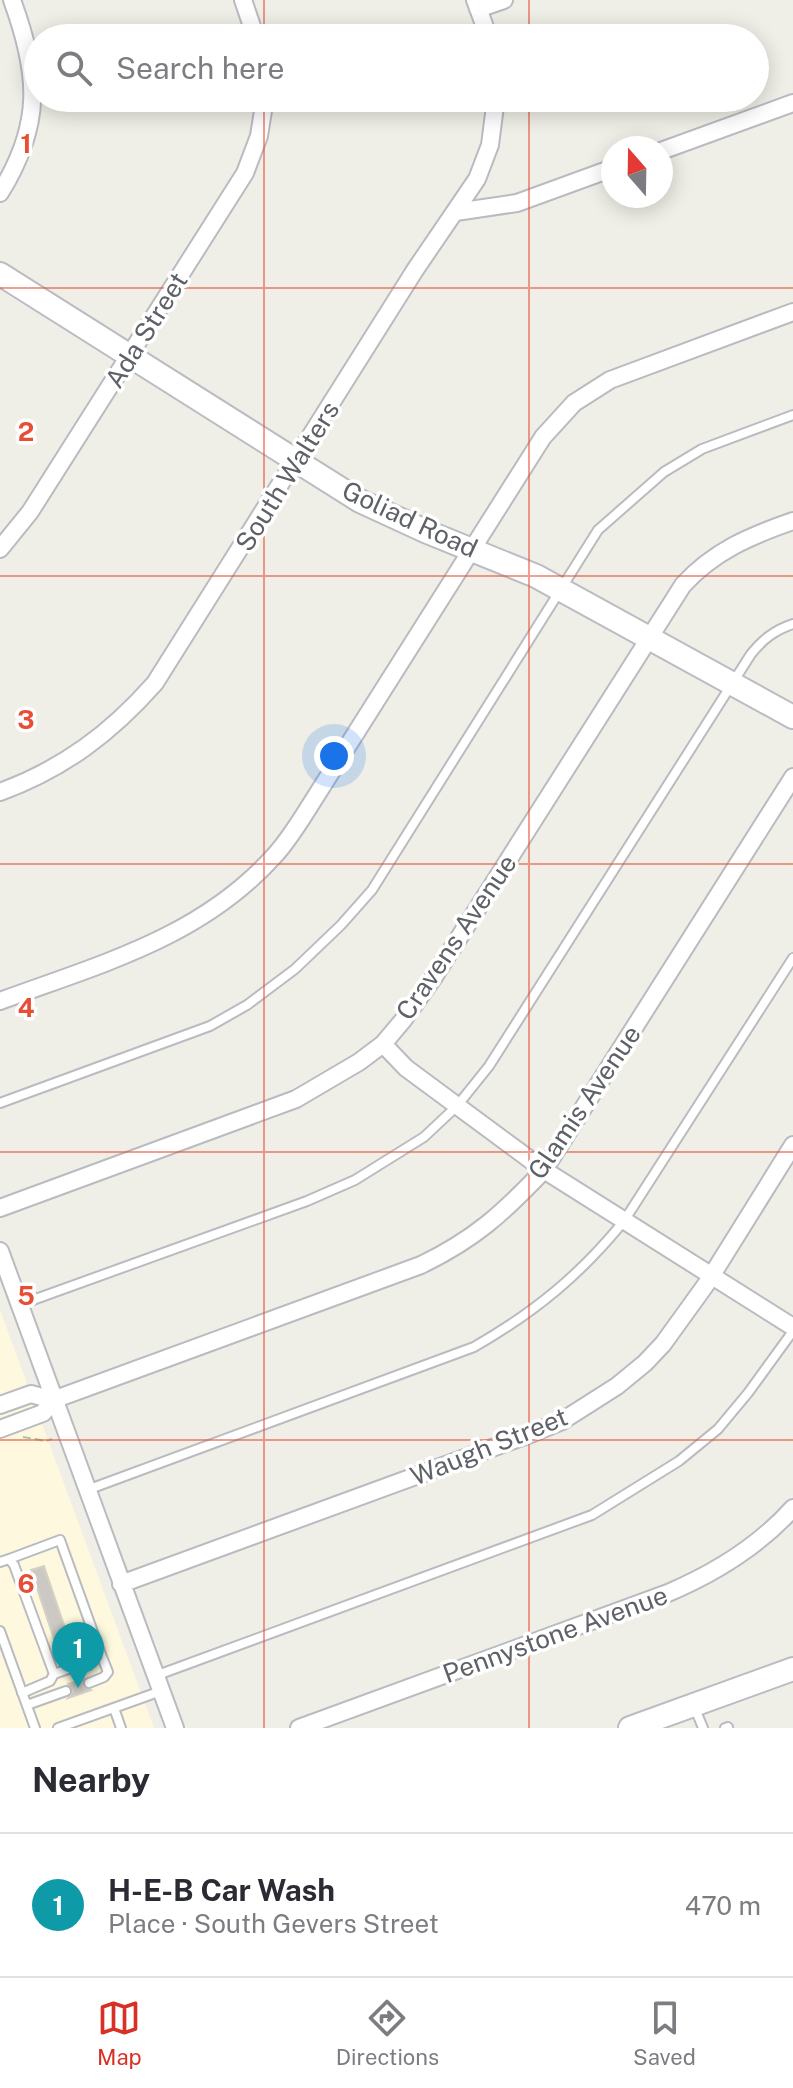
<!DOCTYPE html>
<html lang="en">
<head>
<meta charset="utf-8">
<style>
	:root { --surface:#fff; --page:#f7f7f7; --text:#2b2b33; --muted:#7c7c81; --line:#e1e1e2; --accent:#d93025 }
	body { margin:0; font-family:"Public Sans",sans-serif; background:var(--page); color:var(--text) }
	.compass { position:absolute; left:601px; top:136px; width:72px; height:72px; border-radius:50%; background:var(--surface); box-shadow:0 4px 20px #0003; rotate:340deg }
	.you { position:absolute; left:334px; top:756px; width:28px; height:28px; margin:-20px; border:6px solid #fff; border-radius:50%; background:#1a73e8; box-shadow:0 0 0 12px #1a73e833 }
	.badge { display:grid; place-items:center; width:52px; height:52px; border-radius:50%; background:var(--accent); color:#fff; font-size:26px; font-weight:700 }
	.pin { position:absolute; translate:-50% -66px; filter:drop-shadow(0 2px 4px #0008) }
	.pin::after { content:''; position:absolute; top:42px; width:28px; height:24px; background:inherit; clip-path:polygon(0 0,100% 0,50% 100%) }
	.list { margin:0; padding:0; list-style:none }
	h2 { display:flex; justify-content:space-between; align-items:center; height:104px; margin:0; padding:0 32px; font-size:34px }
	h2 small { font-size:26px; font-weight:400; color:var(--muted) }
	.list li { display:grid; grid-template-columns:52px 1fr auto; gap:24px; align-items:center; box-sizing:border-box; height:144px; padding:0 32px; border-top:2px solid var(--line) }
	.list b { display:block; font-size:30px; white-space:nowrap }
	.list p { margin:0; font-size:26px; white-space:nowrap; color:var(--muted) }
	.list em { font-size:26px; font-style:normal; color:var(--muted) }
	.icon { flex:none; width:44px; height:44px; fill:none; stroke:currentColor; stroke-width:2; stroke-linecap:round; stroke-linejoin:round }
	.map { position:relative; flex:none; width:793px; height:1728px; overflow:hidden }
	.search { position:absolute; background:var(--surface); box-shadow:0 4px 20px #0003; left:24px; right:24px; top:24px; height:88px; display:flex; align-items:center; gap:20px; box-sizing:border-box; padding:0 28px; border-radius:44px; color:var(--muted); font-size:30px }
	.sheet { height:248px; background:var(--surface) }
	nav { display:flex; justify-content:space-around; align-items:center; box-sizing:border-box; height:112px; border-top:2px solid var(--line); background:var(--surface); font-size:22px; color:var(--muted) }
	nav a { display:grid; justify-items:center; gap:4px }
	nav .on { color:var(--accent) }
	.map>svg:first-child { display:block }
	.commercial { fill:#fef8de }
	.building { fill:#ccc9c4; stroke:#d5d1c5; stroke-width:2 }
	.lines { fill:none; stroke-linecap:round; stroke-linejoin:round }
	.service-casing { stroke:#b9bbc0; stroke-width:12 }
	.minor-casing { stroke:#b9bbc0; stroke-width:20 }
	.secondary-casing { stroke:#babcc2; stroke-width:26 }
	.path { stroke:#9dc8ac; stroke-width:2; stroke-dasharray:8 4; stroke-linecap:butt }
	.service { stroke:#fff; stroke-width:8 }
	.minor { stroke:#fff; stroke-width:16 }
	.secondary { stroke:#fff; stroke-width:22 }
	.grid { fill:none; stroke:#e84d35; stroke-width:2; stroke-opacity:0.55 }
	.labels { text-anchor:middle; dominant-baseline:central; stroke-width:7; stroke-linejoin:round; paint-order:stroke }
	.street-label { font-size:26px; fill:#5e6167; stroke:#fff }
	.grid-label { font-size:26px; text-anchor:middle; font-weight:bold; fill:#e84d35; stroke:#fff; stroke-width:7; stroke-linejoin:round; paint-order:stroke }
</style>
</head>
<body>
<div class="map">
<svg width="793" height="1728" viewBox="0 0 793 1728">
	<rect width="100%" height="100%" fill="#f0efe7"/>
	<path class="commercial" d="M0,1310l31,84 123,334h-154z"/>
	<path class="building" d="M44,1566l25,74 -13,5 -25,-75z
		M84,1679l-1,7 8,4 -23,8 5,-7 -5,-7z"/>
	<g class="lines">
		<defs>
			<path id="service" d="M0,1103l210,-77 37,-21 48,-36 46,-44 31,-35 226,-360 66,-58 38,-23 91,-34
				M19,1305l288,-104 48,-21 69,-43 33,-31 32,-40 262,-412c12,-15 24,-24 42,-30
				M87,1490l387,-143c61,-35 106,-72 150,-126l169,-263
				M9,1559l51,-19 42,117 -48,17
				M0,1562l9,-3 5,6 40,109 -4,7 -28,12
				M0,1631l35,97
				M155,1676l437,-161 87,-54 39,-32 30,-36 45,-62
				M89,1683l15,-6 4,-5 -6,-15
				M27,1705l39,-14
				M694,1706l9,22
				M114,1708l7,20
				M58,1728l103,-37
				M725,1728l3,-1"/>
			<path id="minor" d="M243,0l13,38
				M475,0l14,38
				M478,9l26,-9
				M661,151l132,-48
				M0,193c43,-69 39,-119 12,-193
				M456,212l61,-9 96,-35
				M0,549l30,-37 215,-339 14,-37 6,-38
				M0,792c63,-23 111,-59 155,-109l260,-413 62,-91 13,-34 6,-47
				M0,1001c100,-37 201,-63 275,-146 11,-12 20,-26 29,-40l239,-378 31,-34 36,-23 183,-68
				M383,1044l23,24 138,102 249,157
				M0,1208l296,-109 63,-37 24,-18 21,-25 30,-42 249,-392c31,-34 67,-49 110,-64
				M0,1251l175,477
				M0,1405l31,-11 22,6
				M0,1429l43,-16 10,-13 368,-135c54,-26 82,-52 123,-95l249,-393
				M121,1584l412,-151 29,-12 55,-35 28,-23 18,-19 44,-61 86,-138
				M299,1728l369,-135c47,-20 90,-46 125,-85"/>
			<path id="secondary" d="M0,274l360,227 65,30 111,45 257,141
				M630,1728l163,-59"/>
		</defs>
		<use href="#service" class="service-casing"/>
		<use href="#minor" class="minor-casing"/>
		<use href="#secondary" class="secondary-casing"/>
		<path class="path" d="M23,1437l23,4 6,-2"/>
		<use href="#service" class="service"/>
		<use href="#minor" class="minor"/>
		<use href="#secondary" class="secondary"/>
	</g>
	<path class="grid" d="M264,0v38M529,0v38M264,98v1630M529,98v1630M0,288h793M0,576h793M0,864h793M0,1152h793M0,1440h793"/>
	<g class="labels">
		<g class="street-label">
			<text transform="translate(146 330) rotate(-58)">Ada Street</text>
			<text transform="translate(287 476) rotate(-58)">South Walters</text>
			<text transform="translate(410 519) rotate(25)">Goliad Road</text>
			<text transform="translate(456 937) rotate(-56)">Cravens Avenue</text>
			<text transform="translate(584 1102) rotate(-56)">Glamis Avenue</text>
			<text transform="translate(489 1446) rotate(-22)">Waugh Street</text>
			<text transform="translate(555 1634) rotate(-20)">Pennystone Avenue</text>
		</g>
	</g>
	<g class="grid-label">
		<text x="26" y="153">1</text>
		<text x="26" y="441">2</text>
		<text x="26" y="729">3</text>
		<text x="26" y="1017">4</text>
		<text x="26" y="1305">5</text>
		<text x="26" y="1593">6</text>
	</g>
</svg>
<svg class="compass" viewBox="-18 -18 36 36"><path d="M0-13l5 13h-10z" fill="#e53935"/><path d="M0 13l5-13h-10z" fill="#7c7c81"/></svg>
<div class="you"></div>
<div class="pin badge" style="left:78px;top:1688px;background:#0f9aa8">1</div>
<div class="search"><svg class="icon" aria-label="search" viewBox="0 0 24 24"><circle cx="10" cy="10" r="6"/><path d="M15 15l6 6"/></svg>Search here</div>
</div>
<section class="sheet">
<h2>Nearby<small></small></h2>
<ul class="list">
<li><span class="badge" style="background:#0f9aa8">1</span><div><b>H-E-B Car Wash</b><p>Place · South Gevers Street</p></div><em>470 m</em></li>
</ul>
</section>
<nav>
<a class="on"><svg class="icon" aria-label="map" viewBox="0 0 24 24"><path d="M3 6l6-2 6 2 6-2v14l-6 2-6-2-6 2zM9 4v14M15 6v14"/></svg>Map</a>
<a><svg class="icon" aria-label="directions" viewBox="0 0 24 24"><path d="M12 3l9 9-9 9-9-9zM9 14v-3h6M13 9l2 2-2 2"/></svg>Directions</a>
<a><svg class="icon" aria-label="saved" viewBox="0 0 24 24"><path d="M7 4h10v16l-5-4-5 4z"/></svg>Saved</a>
</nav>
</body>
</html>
